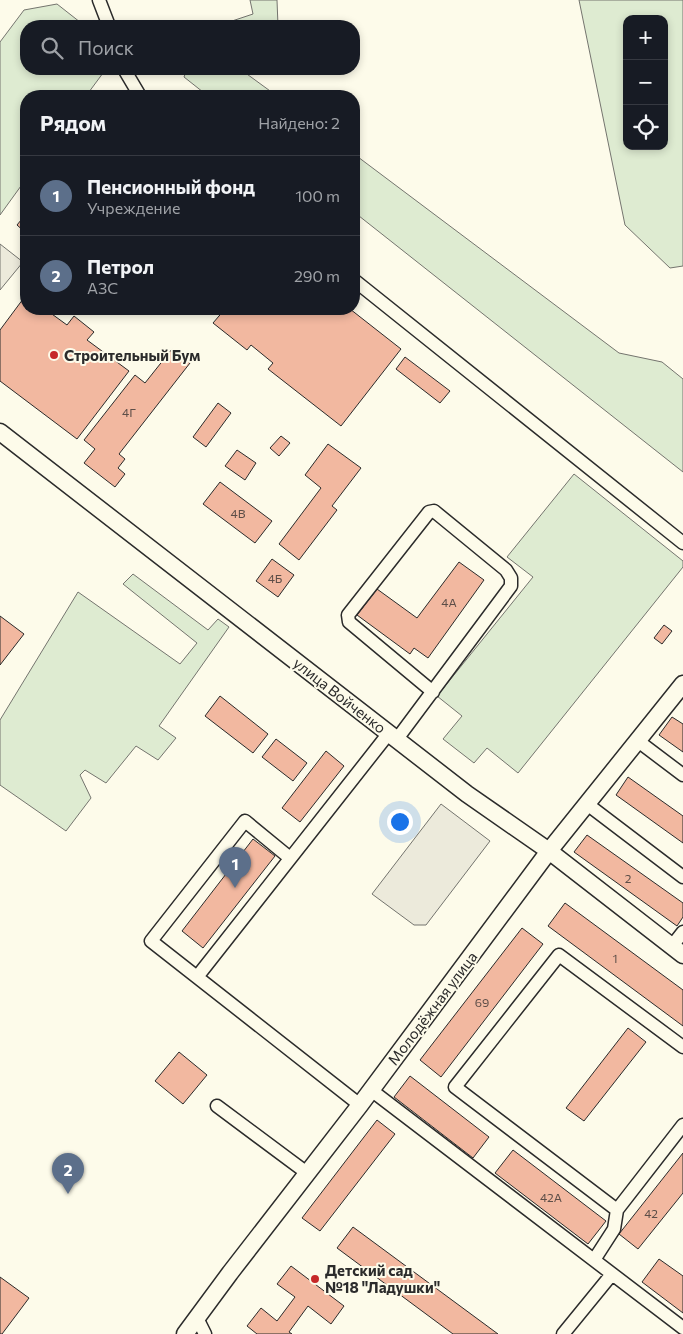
<!DOCTYPE html>
<html lang="ru">
<head>
<meta charset="utf-8">
<style>
	:root { --surface:#171b24; --page:#242831; --text:#f1f3f6; --muted:#9ea1a6; --line:#363941; --accent:#7c3aed }
	body { margin:0; font-family:Commissioner,sans-serif; background:var(--page); color:var(--text) }
	.controls { position:absolute; right:15px; top:15px; display:grid; overflow:hidden; border-radius:10px; box-shadow:0 2px 8px #0003 }
	.controls button { width:45px; height:45px; display:grid; place-items:center; padding:0; border:0; border-bottom:1px solid var(--line); background:var(--surface); color:var(--text); font:25px sans-serif }
	.you { position:absolute; left:399px; top:821px; width:18px; height:18px; margin:-12px; border:4px solid #fff; border-radius:50%; background:#1a73e8; box-shadow:0 0 0 8px #1a73e833 }
	.badge { display:grid; place-items:center; width:32px; height:32px; border-radius:50%; background:var(--accent); color:#fff; font-size:16px; font-weight:700 }
	.pin { position:absolute; translate:-50% -41px; filter:drop-shadow(0 1px 2px #0008) }
	.pin::after { content:''; position:absolute; top:26px; width:18px; height:15px; background:inherit; clip-path:polygon(0 0,100% 0,50% 100%) }
	.list { margin:0; padding:0; list-style:none }
	h2 { display:flex; justify-content:space-between; align-items:center; height:65px; margin:0; padding:0 20px; font-size:21px }
	h2 small { font-size:16px; font-weight:400; color:var(--muted) }
	.list li { display:grid; grid-template-columns:32px 1fr auto; gap:15px; align-items:center; box-sizing:border-box; height:80px; padding:0 20px; border-top:1px solid var(--line) }
	.list b { display:block; font-size:19px; white-space:nowrap }
	.list p { margin:0; font-size:16px; white-space:nowrap; color:var(--muted) }
	.list em { font-size:16px; font-style:normal; color:var(--muted) }
	.icon { flex:none; width:28px; height:28px; fill:none; stroke:currentColor; stroke-width:2; stroke-linecap:round; stroke-linejoin:round }
	.map { position:relative; flex:none; width:683px; height:1334px; overflow:hidden }
	.search { position:absolute; background:var(--surface); box-shadow:0 2px 8px #0003; left:20px; top:20px; width:340px; height:55px; display:flex; align-items:center; gap:12px; box-sizing:border-box; padding:0 18px; border-radius:20px; color:var(--muted); font-size:19px }
	.panel { position:absolute; background:var(--surface); box-shadow:0 2px 8px #0003; left:20px; top:90px; width:340px; height:225px; border-radius:20px }
	.map>svg:first-child { display:block }
	.green { fill:#deebd1; stroke:#74746e; fill-rule:evenodd }
	.parking { fill:#eceadb; stroke:#74746e }
	.building { fill:#f2b8a0; stroke:#2b2b2b }
	.lines { fill:none; stroke-linecap:round; stroke-linejoin:round }
	.minor-casing { stroke:#2b2b2b; stroke-width:15 }
	.major-casing { stroke:#2b2b2b; stroke-width:19 }
	.minor { stroke:#fdfbea; stroke-width:12 }
	.major { stroke:#fdfbea; stroke-width:16 }
	.poi-dot { fill:#c62828; stroke:#fdfbea; stroke-width:2 }
	.labels { text-anchor:middle; dominant-baseline:central; stroke-width:4; stroke-linejoin:round; paint-order:stroke }
	.number-label { font-size:12px; fill:#5d4e48 }
	.poi-label { font-size:15px; font-weight:bold; fill:#2b2b2b; stroke:#fdfbea; text-anchor:start }
	.street-label { font-size:15px; fill:#2b2b2b; stroke:#fdfbea }
</style>
</head>
<body>
<div class="map">
<svg width="683" height="1334" viewBox="0 0 683 1334">
	<rect width="100%" height="100%" fill="#fdfbea"/>
	<path class="green" d="M250,0h27l1,26h-61l36,-12z
		M579,0h104v266l-13,2 -45,-43zM627,19h37v127h-37z
		M57,4l28,22h-59v43h77v4l-17,23h-60v83l-26,36v-173l24,-32z
		M187,69h53l37,27h-69l-24,-19z
		M354,154l265,199 43,9 21,17v93l-329,-260z
		M574,474l109,87v6l-165,206 -31,-25 -13,15 -31,-24 19,-23 -25,-20 96,-119 -26,-20z
		M133,574l75,56 10,-11 11,8 -70,99 17,12 -18,22 -22,-14 -30,37 -21,-13 -5,5 11,23 -25,33 -66,-46v-65l78,-128 102,72 17,-21 -74,-59z"/>
	<path class="parking" d="M0,244l23,18 -23,28z
		M441,804l49,37 -64,84h-12l-42,-31z"/>
	<path class="building" d="M195,21l3,2 2,3h-12l3,-4z
		M26,214v19l-9,-8z
		M26,295v14h19l22,16 7,-9 20,16 -7,8 42,31 -52,68 -77,-58v-51z
		M225,309h125l51,40 -60,77 -73,-57 5,-6 -22,-18 -4,5 -34,-27z
		M172,349l18,14 -71,91 6,5 -7,9 7,6 -10,13 -31,-24 11,-14 -11,-9 51,-65 10,8z
		M405,357l45,34 -10,12 -44,-34z
		M218,403l13,10 -25,34 -13,-10z
		M281,436l9,7 -11,13 -9,-8z
		M328,444l33,24 -29,38 5,4 -38,50 -20,-16 42,-56 -16,-13z
		M237,450l19,13 -11,17 -20,-14z
		M220,482l52,39 -17,22 -52,-39z
		M272,559l22,16 -16,22 -22,-16z
		M459,562l25,18 -56,78 -14,-10 -4,6 -53,-39 20,-26 40,29z
		M0,616l24,18 -24,31z
		M664,625l8,6 -10,13 -8,-6z
		M220,696l48,38 -15,19 -48,-37z
		M672,717l11,7v28l-24,-17z
		M276,739l31,24 -14,18 -31,-24z
		M326,751l18,15 -44,56 -18,-14z
		M628,777l55,39v27l-67,-48z
		M587,835l96,68v14l-6,9 -103,-74z
		M253,839l22,17 -72,92 -21,-17z
		M565,903l118,87v36l-135,-100z
		M522,928l21,16 -102,133 -21,-17z
		M628,1028l18,14 -62,79 -18,-13z
		M179,1052l28,23 -24,29 -28,-23z
		M410,1076l79,61 -16,21 -79,-61z
		M377,1120l18,14 -75,97 -18,-13z
		M513,1150l93,71 -18,23 -93,-71z
		M683,1153v40l-45,56 -19,-15z
		M353,1227l145,107h-45l-116,-86z
		M659,1259l24,17v37l-41,-31z
		M291,1266l53,40 -13,18 -23,-18 -19,26 3,2h-35l-10,-8 14,-18 16,13 18,-24 -18,-13z
		M0,1277l29,21 -27,36h-2z"/>
	<g class="lines">
		<defs>
			<path id="minor" d="M99,0l10,26
				M124,69l16,27
				M354,280l329,263
				M397,739l114,-153v-8l-5,-8 -72,-59 -5,1 -81,103 1,7 84,70
				M638,741l45,34
				M587,804l96,73
				M290,858l-45,-37 -94,120 209,164
				M672,946l11,-14
				M197,977l192,-244
				M683,1047l-124,-92 -104,132 162,123 66,-85
				M371,1090l312,238
				M217,1106l90,67
				M594,1260l20,-31 3,-19
				M197,1318l8,16
				M563,1334l49,-60"/>
			<path id="major" d="M0,432l467,362 82,57 134,104
				M185,1334l45,-61 130,-168 189,-254 134,-167"/>
		</defs>
		<use href="#minor" class="minor-casing"/>
		<use href="#major" class="major-casing"/>
		<use href="#minor" class="minor"/>
		<use href="#major" class="major"/>
	</g>
	<g class="poi-dot">
		<circle cx="54" cy="355" r="5"/>
		<circle cx="315" cy="1279" r="5"/>
	</g>
	<g class="labels">
		<g class="number-label">
			<text x="129" y="412">4Г</text>
			<text x="238" y="513">4В</text>
			<text x="275" y="578">4Б</text>
			<text x="449" y="602">4А</text>
			<text x="628" y="878">2</text>
			<text x="615" y="958">1</text>
			<text x="482" y="1002">69</text>
			<text x="551" y="1197">42А</text>
			<text x="651" y="1213">42</text>
		</g>
		<g class="poi-label">
			<text x="64" y="355">Строительный Бум</text>
			<text x="325" y="1270">Детский сад<tspan x="325" dy="17">№18 "Ладушки"</tspan></text>
		</g>
		<g class="street-label">
			<text transform="translate(340 695) rotate(38)">улица Войченко</text>
			<text transform="translate(432 1008) rotate(-53)">Молодёжная улица</text>
		</g>
	</g>
</svg>
<div class="controls">
<button>+</button>
<button>−</button>
<button><svg class="icon" aria-label="locate" viewBox="0 0 24 24"><circle cx="12" cy="12" r="6"/><path d="M12 2v4M12 18v4M2 12h4M18 12h4"/></svg></button>
</div>
<div class="you"></div>
<div class="pin badge" style="left:235px;top:888px;background:#5c6f8a">1</div>
<div class="pin badge" style="left:68px;top:1194px;background:#5c6f8a">2</div>
<div class="search"><svg class="icon" aria-label="search" viewBox="0 0 24 24"><circle cx="10" cy="10" r="6"/><path d="M15 15l6 6"/></svg>Поиск</div>
<section class="panel">
<h2>Рядом<small>Найдено: 2</small></h2>
<ul class="list">
<li><span class="badge" style="background:#5c6f8a">1</span><div><b>Пенсионный фонд</b><p>Учреждение</p></div><em>100 m</em></li>
<li><span class="badge" style="background:#5c6f8a">2</span><div><b>Петрол</b><p>АЗС</p></div><em>290 m</em></li>
</ul>
</section>
</div>
</body>
</html>
